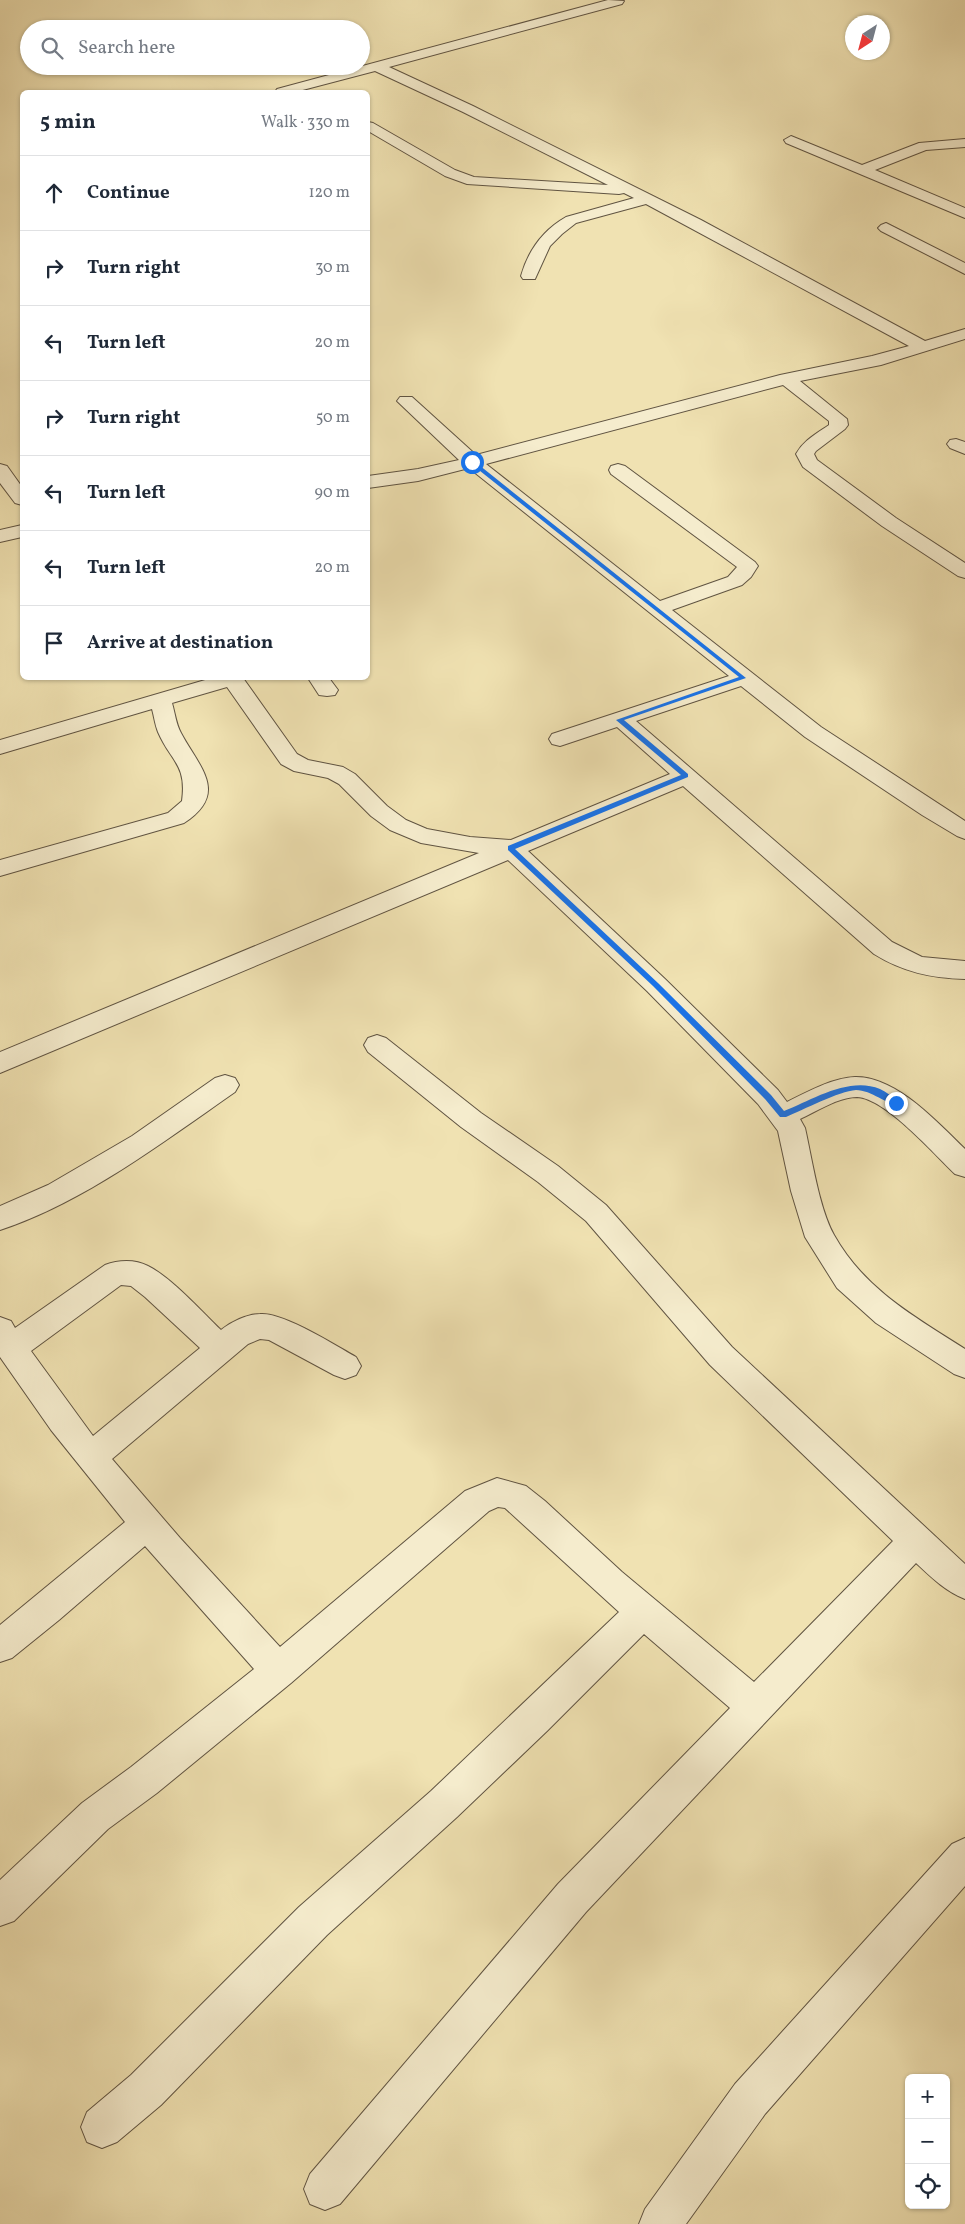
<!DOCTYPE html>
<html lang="en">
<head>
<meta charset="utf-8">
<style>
	:root { --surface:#fff; --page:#f6f6f7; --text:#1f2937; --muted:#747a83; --line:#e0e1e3 }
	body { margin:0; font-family:Vollkorn,serif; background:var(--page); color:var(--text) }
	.controls { position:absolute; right:15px; bottom:15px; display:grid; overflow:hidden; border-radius:8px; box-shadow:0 1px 4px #0004 }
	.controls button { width:45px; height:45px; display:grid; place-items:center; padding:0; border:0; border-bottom:1px solid var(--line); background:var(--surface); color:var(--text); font:25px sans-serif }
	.compass { position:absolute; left:845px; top:15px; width:45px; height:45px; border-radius:50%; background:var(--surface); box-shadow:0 1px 4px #0004; rotate:216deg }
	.stop { position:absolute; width:15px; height:15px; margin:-11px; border:4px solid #1a73e8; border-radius:50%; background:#fff }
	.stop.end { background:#1a73e8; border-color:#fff; box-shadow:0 1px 5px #0008 }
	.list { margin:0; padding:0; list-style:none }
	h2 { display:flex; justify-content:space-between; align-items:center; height:65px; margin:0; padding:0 20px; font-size:21px }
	h2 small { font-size:16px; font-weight:400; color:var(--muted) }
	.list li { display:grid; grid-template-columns:32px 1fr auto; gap:15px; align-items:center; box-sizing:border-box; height:75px; padding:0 20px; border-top:1px solid var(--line) }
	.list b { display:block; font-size:19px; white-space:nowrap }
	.list em { font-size:16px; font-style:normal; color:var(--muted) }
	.icon { flex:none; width:28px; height:28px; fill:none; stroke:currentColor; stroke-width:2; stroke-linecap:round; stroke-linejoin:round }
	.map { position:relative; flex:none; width:965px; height:2224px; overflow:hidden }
	.search { position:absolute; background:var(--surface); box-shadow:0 1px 4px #0004; left:20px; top:20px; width:350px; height:55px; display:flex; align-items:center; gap:12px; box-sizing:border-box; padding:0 18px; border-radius:28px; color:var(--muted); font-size:19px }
	.panel { position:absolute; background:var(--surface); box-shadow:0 1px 4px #0004; left:20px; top:90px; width:350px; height:590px; border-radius:8px }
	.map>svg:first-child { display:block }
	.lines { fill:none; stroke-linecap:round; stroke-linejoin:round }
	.minor-casing { stroke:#605442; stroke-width:2 }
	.minor { fill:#f5eccd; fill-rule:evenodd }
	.route { fill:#1a73e8 }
</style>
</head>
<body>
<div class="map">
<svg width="965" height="2224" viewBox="0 0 965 2224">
	<rect width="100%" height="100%" fill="#f0e2b2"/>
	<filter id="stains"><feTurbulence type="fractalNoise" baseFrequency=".004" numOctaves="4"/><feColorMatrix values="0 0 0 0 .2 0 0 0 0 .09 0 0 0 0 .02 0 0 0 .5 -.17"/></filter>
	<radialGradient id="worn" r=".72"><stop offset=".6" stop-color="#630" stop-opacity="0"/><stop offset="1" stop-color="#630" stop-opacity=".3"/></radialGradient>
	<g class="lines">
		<defs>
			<path id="minor" d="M608,0l16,1 -2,3 -233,63 84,39 228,114 224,121 40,-12v10l-84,26 -81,16 47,38 1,6 -3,4 -29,22 -2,3 3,6 79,58 69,45v15l-7,-2 -76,-50 -79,-59 -7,-13c8,-14 20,-20 33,-29v-4l-46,-36 -297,79 174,137 68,-24 9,-10 -126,-93 -2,-4 2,-4 7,-2 7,2 130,96 3,4 -7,11 -9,8 -70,25 149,117 144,94v18l-8,-3 -35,-21 -117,-78 -64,-51 -105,35 256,221 30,15 43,4v18c-34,-1 -62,-7 -91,-25l-191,-168 -155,65 137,128 113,111 9,12c20,-10 45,-24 68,-25 41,-1 83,46 110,72v28l-10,-3c-21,-20 -70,-76 -98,-77 -19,0 -41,15 -57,22l5,9c7,31 14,80 29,107 30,54 81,82 131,114v29l-11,-4 -78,-51 -39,-35 -32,-51 -14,-46 -13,-60 -20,-27 -111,-113 -139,-131 -508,213v-21l479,-199 -58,-10 -31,-13 -19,-14 -32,-32 -11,-6 -34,-7 -13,-7 -54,-77 -55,16c3,10 4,21 9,30 18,34 49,60 3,90l-184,53v-16l168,-47 14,-12c5,-37 -11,-39 -24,-69 -3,-7 -4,-16 -6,-23l-152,45v-14l212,-62h31l54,76 11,6 35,7 12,7 32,32 19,14 21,9 43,8 41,3 159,-66 -53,-47 -57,19 -8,-2 -3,-5 3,-5 177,-58 -260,-208 -51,13 -50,7v-12l50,-7 41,-9 -62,-59 3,-4h12l64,58 304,-80 92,-19 37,-10 -263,-142 -70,19 -14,11 -12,12 -15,33h-12l-2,-3c7,-25 22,-46 45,-59l68,-19 -10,-5 -5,1 -152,-10 -22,-8 -77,-45v-9l5,1 82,47 19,7 134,8 -145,-73 -88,-41 -80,21h-20l2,-3z
				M791,136l71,29 57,-22 46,-4v8l-39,3 -51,20 90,38v10l-179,-75 -2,-3z
				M886,223l79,40v11l-84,-43 -3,-3 3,-3z
				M956,439l9,3v12l-15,-6 -3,-4 3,-4z
				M0,464l7,2 15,21v18l-7,-2 -15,-20z
				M22,525v12l-22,5v-12z
				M308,678h21l9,12 -3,5 -8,1 -8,-1z
				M377,1035l9,3 95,75 77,53 48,39 126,142 233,217v35c-20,-8 -34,-22 -49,-36l-330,349 -246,292 -15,6 -15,-6 -6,-15 6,-15 248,-290 172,-176 -86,-74 -97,97 -90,86 -130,118 -166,170 -44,37 -15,6 -15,-6 -6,-15 6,-15 44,-37 168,-168 132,-116 188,-179 -114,-104 -7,-1 -9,4 -198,172 -134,110 -49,36 -94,92 -14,5v-46l82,-77 49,-36 123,-98 -109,-123 -86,74 -47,38 -12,4v-37l125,-103 -74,-92 -51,-73v-40l11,4 4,7 90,-63c13,-5 30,-6 43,1 24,12 53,45 73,64 10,-8 26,-16 39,-16 23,-2 75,31 96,43l5,9 -5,9 -11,4 -11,-4 -65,-35 -9,-1 -12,5 -136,115 68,79 100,109 185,-156 32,-13 29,8 19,15 77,71 132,110 139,-141 -183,-176 -124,-144 -48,-39 -77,-55 -93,-75 -4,-7 4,-7zM121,1285l10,1 14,11 55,51 -107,88 -62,-85z
				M225,1075l10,3 4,7 -4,7c-72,50 -152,111 -235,138v-24l48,-21 84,-49 83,-58z
				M965,1838v48l-200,228 -79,110h-47l6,-15 90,-125 217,-240z"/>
		</defs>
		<use href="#minor" class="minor-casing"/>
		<use href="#minor" class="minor"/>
	</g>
	<path class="route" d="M470,461h4l272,217 -122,42 64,54v3l-173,72 143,134 113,112 13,16c28,-11 65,-35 96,-22 6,3 13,8 19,12v4c-9,2 -27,-15 -43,-15 -17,1 -53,20 -70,27h-6l-15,-18 -112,-113 -145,-136v-4l173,-71 -65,-55 123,-43 -269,-214z"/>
	<rect width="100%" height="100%" filter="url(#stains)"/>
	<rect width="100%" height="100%" fill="url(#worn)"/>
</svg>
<div class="controls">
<button>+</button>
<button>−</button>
<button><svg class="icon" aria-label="locate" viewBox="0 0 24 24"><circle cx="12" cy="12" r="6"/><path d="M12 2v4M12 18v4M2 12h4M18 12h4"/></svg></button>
</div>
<svg class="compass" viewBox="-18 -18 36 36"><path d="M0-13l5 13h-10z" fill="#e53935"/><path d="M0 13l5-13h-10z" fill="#747a83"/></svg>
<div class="stop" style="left:472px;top:462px"></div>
<div class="stop end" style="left:896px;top:1103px"></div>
<div class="search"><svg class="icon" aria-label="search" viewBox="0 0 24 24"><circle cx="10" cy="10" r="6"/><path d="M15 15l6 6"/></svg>Search here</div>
<section class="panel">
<h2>5 min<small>Walk · 330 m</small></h2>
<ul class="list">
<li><svg class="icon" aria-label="ahead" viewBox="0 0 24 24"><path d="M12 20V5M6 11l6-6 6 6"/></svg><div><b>Continue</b></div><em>120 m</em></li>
<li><svg class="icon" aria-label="right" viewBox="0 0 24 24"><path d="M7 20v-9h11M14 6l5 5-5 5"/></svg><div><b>Turn right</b></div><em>30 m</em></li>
<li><svg class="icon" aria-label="left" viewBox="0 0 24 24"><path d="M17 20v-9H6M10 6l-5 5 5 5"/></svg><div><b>Turn left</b></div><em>20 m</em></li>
<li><svg class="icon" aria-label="right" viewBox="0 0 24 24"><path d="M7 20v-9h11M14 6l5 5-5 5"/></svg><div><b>Turn right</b></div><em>50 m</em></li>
<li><svg class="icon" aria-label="left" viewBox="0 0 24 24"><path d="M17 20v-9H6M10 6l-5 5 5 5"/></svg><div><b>Turn left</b></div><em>90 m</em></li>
<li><svg class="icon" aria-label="left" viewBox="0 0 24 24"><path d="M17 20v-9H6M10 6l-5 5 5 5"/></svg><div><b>Turn left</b></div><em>20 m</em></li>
<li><svg class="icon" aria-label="arrive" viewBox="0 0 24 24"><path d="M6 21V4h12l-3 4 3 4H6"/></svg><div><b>Arrive at destination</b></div></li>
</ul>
</section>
</div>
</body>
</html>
